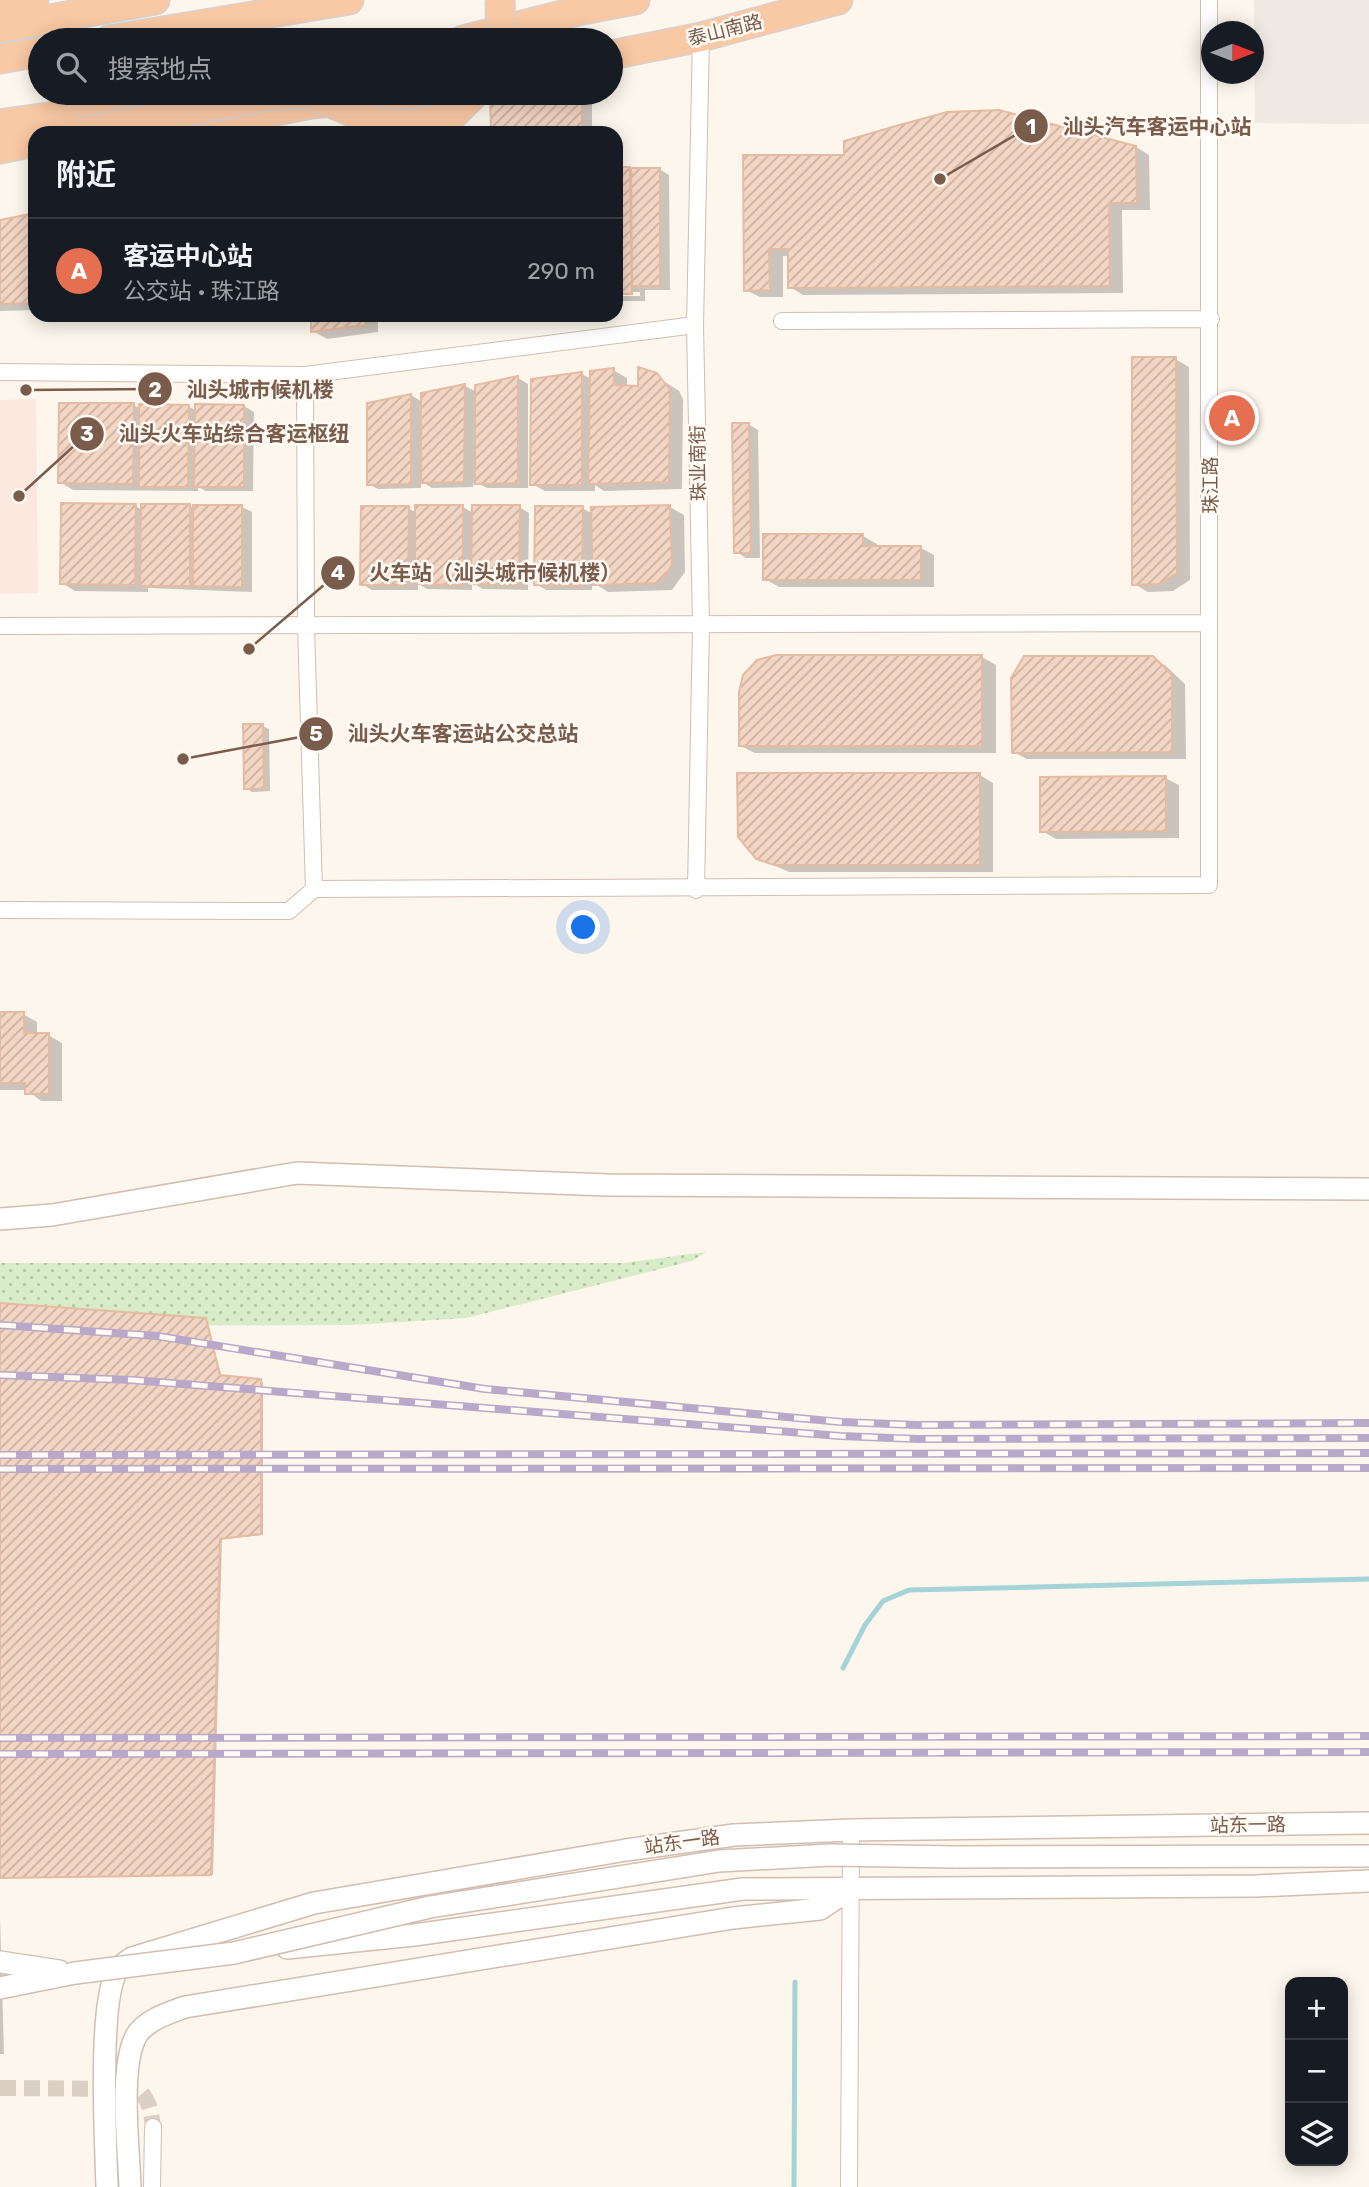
<!DOCTYPE html>
<html lang="zh">
<head>
<meta charset="utf-8">
<style>
	:root { --surface:#171b24; --page:#20242c; --text:#f1f3f6; --muted:#9ea1a6; --line:#363941; --accent:#e76f51 }
	body { margin:0; font-family:Rubik,"Noto Sans SC",sans-serif; background:var(--page); color:var(--text) }
	.controls { position:absolute; right:21px; bottom:21px; display:grid; overflow:hidden; border-radius:14px; box-shadow:0 4px 18px #0003 }
	.controls button { width:63px; height:63px; display:grid; place-items:center; padding:0; border:0; border-bottom:2px solid var(--line); background:var(--surface); color:var(--text); font:35px sans-serif }
	.compass { position:absolute; left:1201px; top:21px; width:63px; height:63px; border-radius:50%; background:var(--surface); box-shadow:0 4px 18px #0003; rotate:90deg }
	.you { position:absolute; left:584px; top:928px; width:24px; height:24px; margin:-18px; border:5px solid #fff; border-radius:50%; background:#1a73e8; box-shadow:0 0 0 10px #1a73e833 }
	.badge { display:grid; place-items:center; width:46px; height:46px; border-radius:50%; background:var(--accent); color:#fff; font-size:23px; font-weight:700 }
	.pin { position:absolute; translate:-50% -50%; border:4px solid #fff; box-shadow:0 2px 7px #0006 }
	.list { margin:0; padding:0; list-style:none }
	h2 { display:flex; justify-content:space-between; align-items:center; height:91px; margin:0; padding:0 28px; font-size:30px }
	h2 small { font-size:23px; font-weight:400; color:var(--muted) }
	.list li { display:grid; grid-template-columns:46px 1fr auto; gap:21px; align-items:center; box-sizing:border-box; height:105px; padding:0 28px; border-top:2px solid var(--line) }
	.list b { display:block; font-size:26px; white-space:nowrap }
	.list p { margin:0; font-size:23px; white-space:nowrap; color:var(--muted) }
	.list em { font-size:23px; font-style:normal; color:var(--muted) }
	.icon { flex:none; width:38px; height:38px; fill:none; stroke:currentColor; stroke-width:2; stroke-linecap:round; stroke-linejoin:round }
	.map { position:relative; flex:none; width:1369px; height:2187px; overflow:hidden }
	.search { position:absolute; background:var(--surface); box-shadow:0 4px 18px #0003; left:28px; top:28px; width:595px; height:77px; display:flex; align-items:center; gap:18px; box-sizing:border-box; padding:0 24px; border-radius:38px; color:var(--muted); font-size:26px }
	.panel { position:absolute; background:var(--surface); box-shadow:0 4px 18px #0003; left:28px; top:126px; width:595px; height:196px; border-radius:21px }
	.map>svg:first-child { display:block }
	.commercial { fill:#fde8e0 }
	.industrial { fill:#efe9e4 }
	.grass { fill:url(#grass-dots) }
	.shadow { fill:#0003 }
	.lines { fill:none; stroke-linecap:round; stroke-linejoin:round }
	.stream { stroke:#a5d3da; stroke-width:5 }
	.building { fill:url(#building-hatch); stroke:#e6bba3; stroke-width:2 }
	.minor-tunnel { stroke:#dcd0c4; stroke-width:16; stroke-dasharray:16 8; stroke-linecap:butt }
	.minor-casing { stroke:#d1beb0; stroke-width:18 }
	.tertiary-casing { stroke:#d1beb0; stroke-width:24 }
	.trunk-casing { stroke:#dad1cd; stroke-width:31 }
	.minor { stroke:#fff; stroke-width:16 }
	.tertiary { stroke:#fff; stroke-width:21 }
	.trunk { stroke:#f9c8a4; stroke-width:28 }
	.rail-casing { stroke:#b9a8c9; stroke-width:8 }
	.rail { stroke:#fffaf3; stroke-width:5; stroke-dasharray:16; stroke-linecap:butt }
	.tertiary-bridge-casing { stroke:#d1beb0; stroke-width:24; stroke-linecap:butt }
	.trunk-bridge-casing { stroke:#dad1cd; stroke-width:31; stroke-linecap:butt }
	.tertiary-bridge { stroke:#fff; stroke-width:21 }
	.trunk-bridge { stroke:#f9c8a4; stroke-width:28 }
	.labels { text-anchor:middle; dominant-baseline:central; stroke-width:5; stroke-linejoin:round; paint-order:stroke }
	.street-label { font-size:19px; fill:#7a5c4d; stroke:#fffaf3 }
	.leader { fill:none; stroke:#7a5c4d; stroke-width:2.5 }
	.callout-dot { fill:#7a5c4d; stroke:#fffaf3; stroke-width:2.5 }
	.mark-label { font-size:21px; text-anchor:middle; font-weight:bold; fill:#fff }
	.callout-label { font-size:21px; text-anchor:middle; font-weight:bold; fill:#7a5c4d; stroke:#fffaf3; stroke-width:5; stroke-linejoin:round; paint-order:stroke }
</style>
</head>
<body>
<div class="map">
<svg width="1369" height="2187" viewBox="0 0 1369 2187">
	<defs>
		<pattern id="grass-dots" width="8" height="8" patternUnits="userSpaceOnUse" patternTransform="scale(1.75)"><rect width="8" height="8" fill="#d8ecc9"/><path d="M2 2h.1M6 6h.1" fill="none" stroke="#b4c2a5" stroke-width="1.8" stroke-linecap="round"/></pattern>
		<pattern id="building-hatch" width="6" height="6" patternUnits="userSpaceOnUse" patternTransform="scale(1.75)"><rect width="6" height="6" fill="#f3d5c3"/><path d="M-1 1l2-2M0 6l6-6M5 7l2-2" fill="none" stroke="#cab0a1"/></pattern>
	</defs>
	<rect width="100%" height="100%" fill="#fdf6ec"/>
	<path class="commercial" d="M36,399l2,194 -38,1v-194z"/>
	<path class="industrial" d="M1254,0h115v124l-114,-1z"/>
	<path class="grass" d="M706,1252l-14,9 -226,57 -113,7 -353,1v-63h622z"/>
	<path class="shadow" d="M581,94l11,5v34h-99z
		M1136,147l13,8 1,55h-28l1,83 -320,2 -13,-8 -1,-31h-6v41h-23l-14,-7 -1,-133z
		M616,169h43l10,6 1,115h-25v11h-29v-5h24v-4h-24z
		M35,215v95l-35,1v-89z
		M313,315h104v7h-13l-11,-7v5h-15v12l-51,7 -14,-8z
		M426,315h23v3h-18z
		M455,315h20v3h-15z
		M1175,359l14,8 1,213 -17,11 -25,1 -14,-8z
		M613,370l14,8v9l12,1 23,-8 17,11 4,8 -1,90 -78,2 -9,-6v6h-50l-13,-7 50,-110 9,5z
		M518,378l10,6v104h-41l-13,-7 -1,6 -41,1 -11,-7v7l-43,1 -10,-5v-79l43,-10 11,7 43,-16 12,6v-5z
		M134,405l7,4 47,-3 8,5 48,-5 10,6 -1,79h-47l-8,-4v4l-125,-1 -13,-8z
		M748,424l10,6 2,128h-14l-10,-6z
		M135,506l8,4 47,-4 5,3 47,-2 10,5v80l-104,-4v4l-73,-1 -13,-8z
		M463,507l10,6 46,-6 10,6 -1,77 -45,-1 -11,-6v7l-45,-1 -9,-5v6h-46l-10,-6 46,-76 9,5z
		M670,507l14,8 1,57 -13,18 -64,2 -16,-10v8h-46l-10,-6 46,-76 11,6z
		M765,536h98l14,8v4h44l13,7v32h-155l-14,-8z
		M982,657l14,8v88h-241l-14,-7z
		M1152,658l14,8 19,18 1,75h-159l-14,-7z
		M262,726l7,3 1,62 -18,1 -6,-4z
		M980,775l13,8v89h-204l-32,-14 -14,-14 -4,-17z
		M1165,778l14,7v53l-123,1 -14,-8z
		M0,1014h23l14,8v13h11l14,8v58h-21l-14,-11h-27z
		M0,1305l205,15 17,57 41,5v153l-41,4 -9,336 -213,3z
		M0,1917l4,137h-4z"/>
	<g class="lines">
		<path class="stream" d="M843,1668l22,-43 18,-24 26,-11 460,-11
			M794,2187l1,-205"/>
	</g>
	<path class="building" d="M490,93h92v40h-91z
		M999,110l137,36 1,57h-28l1,83 -322,2v-39h-19l1,41 -26,1 -1,-136h101v-14l52,-15 51,-14z
		M616,167h14l2,127h-16z
		M631,168h29v118h-28z
		M35,213v90l-35,1v-84z
		M311,315h54v10l-54,7z
		M1132,357h44l1,216 -18,11 -27,1z
		M638,367l19,6 13,17 -1,92 -81,2 2,-113 24,-3v17l24,1z
		M582,372v113h-52l1,-106z
		M518,376v107l-43,1v-99z
		M465,384l-1,98 -43,1v-90z
		M411,394v90l-44,1v-82z
		M59,403h75l-1,81 -75,-1z
		M139,404l50,1 -1,82h-49z
		M195,404l49,1v82h-50z
		M732,423h17l2,130h-17z
		M61,503l75,1 -1,81 -75,-1z
		M141,504h49v82h-50z
		M193,505h49v82l-49,-1z
		M415,505h48v80l-48,-1z
		M472,505h48l-1,80 -48,-1z
		M670,505l2,59 -5,10 -9,9 -65,2 -2,-78z
		M361,506h48l-1,79h-48z
		M535,506h48l-1,80 -48,-1z
		M763,534h100v12h58v34h-158z
		M776,655h206v91h-243v-54l4,-17 14,-15z
		M1024,656h129l19,19v77l-160,1 -1,-75z
		M243,724h20l1,65h-20z
		M737,773h243v92h-206l-18,-6 -18,-22z
		M1166,776v55l-126,1v-55z
		M0,1012h24v21h25v61h-24v-11h-25z
		M0,1303l206,15 14,57 41,4v155l-41,5 -9,336 -211,3z"/>
	<g class="lines">
		<path class="minor-tunnel" d="M0,2088l137,1c13,10 14,23 16,38"/>
		<defs>
			<path id="minor" d="M782,321l429,-2
				M0,372l305,3 390,-50
				M305,375l1,252 8,262
				M0,626l1209,-3
				M696,890l5,-265 -6,-300 6,-288
				M0,910l289,1 25,-22 895,-4v-885
				M152,2187l1,-60
				M849,2187l2,-357"/>
			<path id="tertiary" d="M0,1219l52,-4 245,-42 311,12 761,4
				M956,1857l413,-1
				M287,1948l127,-13 329,-46 513,-3 113,-5
				M0,1962l59,9
				M0,1988l75,-15
				M107,2187c-1,-40 -10,-192 12,-219 4,-4 9,-7 13,-10l182,-55 312,-53 108,-15 117,-5 518,-7
				M130,2187c-1,-37 -12,-125 8,-154 11,-14 31,-20 47,-26l548,-89 87,-9 30,-20"/>
			<path id="trunk" d="M0,6l34,-6
				M0,28l155,-28
				M109,40l240,-40
				M463,40l119,-30 53,-10
				M611,55l90,-18 137,-37
				M0,59l40,-7
				M0,124l217,-31
				M164,133l147,-29 124,-11
				M0,149l35,-7"/>
		</defs>
		<use href="#minor" class="minor-casing"/>
		<use href="#tertiary" class="tertiary-casing"/>
		<use href="#trunk" class="trunk-casing"/>
		<use href="#minor" class="minor"/>
		<use href="#tertiary" class="tertiary"/>
		<use href="#trunk" class="trunk"/>
		<defs>
			<path id="rail" d="M0,1325l157,11 328,53 356,33 76,3 452,-2
				M0,1375l132,5 708,56 78,3 451,-1
				M0,1455l1369,-2
				M0,1469l1369,-1
				M0,1738l1369,-2
				M0,1754l1369,-2"/>
		</defs>
		<use href="#rail" class="rail-casing"/>
		<use href="#rail" class="rail"/>
		<defs>
			<path id="tertiary-bridge" d="M75,1973l159,-20 196,-46 289,-46 111,-6 126,2"/>
			<path id="trunk-bridge" d="M500,0l1,40
				M78,133l186,-37 45,-2 67,28 37,3 41,-11 21,-21"/>
		</defs>
		<use href="#tertiary-bridge" class="tertiary-bridge-casing"/>
		<use href="#trunk-bridge" class="trunk-bridge-casing"/>
		<use href="#tertiary-bridge" class="tertiary-bridge"/>
		<use href="#trunk-bridge" class="trunk-bridge"/>
	</g>
	<g class="labels">
		<g class="street-label">
			<text transform="translate(725 30) rotate(-14)">泰山南路</text>
			<text transform="translate(698 463) rotate(-91)">珠业南街</text>
			<text transform="translate(1210 485) rotate(-90)">珠江路</text>
			<text transform="translate(1248 1825) rotate(-1)">站东一路</text>
			<text transform="translate(682 1842) rotate(-8)">站东一路</text>
		</g>
	</g>
	<path class="leader" d="M940 179L1031 126M26 390L155 389M19 496L87 434M249 649L338 573M183 759L316 734"/>
	<g class="callout-dot">
		<circle cx="940" cy="179" r="7"/>
		<circle cx="26" cy="390" r="7"/>
		<circle cx="19" cy="496" r="7"/>
		<circle cx="249" cy="649" r="7"/>
		<circle cx="183" cy="759" r="7"/>
		<circle cx="1031" cy="126" r="18"/>
		<circle cx="155" cy="389" r="18"/>
		<circle cx="87" cy="434" r="18"/>
		<circle cx="338" cy="573" r="18"/>
		<circle cx="316" cy="734" r="18"/>
	</g>
	<g class="mark-label">
		<text x="1031" y="134">1</text>
		<text x="155" y="397">2</text>
		<text x="87" y="441">3</text>
		<text x="338" y="580">4</text>
		<text x="316" y="741">5</text>
	</g>
	<g class="callout-label">
		<text x="1157" y="134">汕头汽车客运中心站</text>
		<text x="260" y="397">汕头城市候机楼</text>
		<text x="234" y="441">汕头火车站综合客运枢纽</text>
		<text x="495" y="580">火车站（汕头城市候机楼）</text>
		<text x="463" y="741">汕头火车客运站公交总站</text>
	</g>
</svg>
<div class="controls">
<button>+</button>
<button>−</button>
<button><svg class="icon" aria-label="layers" viewBox="0 0 24 24"><path d="M12 4l9 5-9 5-9-5zM3 14l9 5 9-5"/></svg></button>
</div>
<svg class="compass" viewBox="-18 -18 36 36"><path d="M0-13l5 13h-10z" fill="#e53935"/><path d="M0 13l5-13h-10z" fill="#9ea1a6"/></svg>
<div class="you"></div>
<div class="pin badge" style="left:1232px;top:418px">A</div>
<div class="search"><svg class="icon" aria-label="search" viewBox="0 0 24 24"><circle cx="10" cy="10" r="6"/><path d="M15 15l6 6"/></svg>搜索地点</div>
<section class="panel">
<h2>附近<small></small></h2>
<ul class="list">
<li><span class="badge">A</span><div><b>客运中心站</b><p>公交站 · 珠江路</p></div><em>290 m</em></li>
</ul>
</section>
</div>
</body>
</html>
